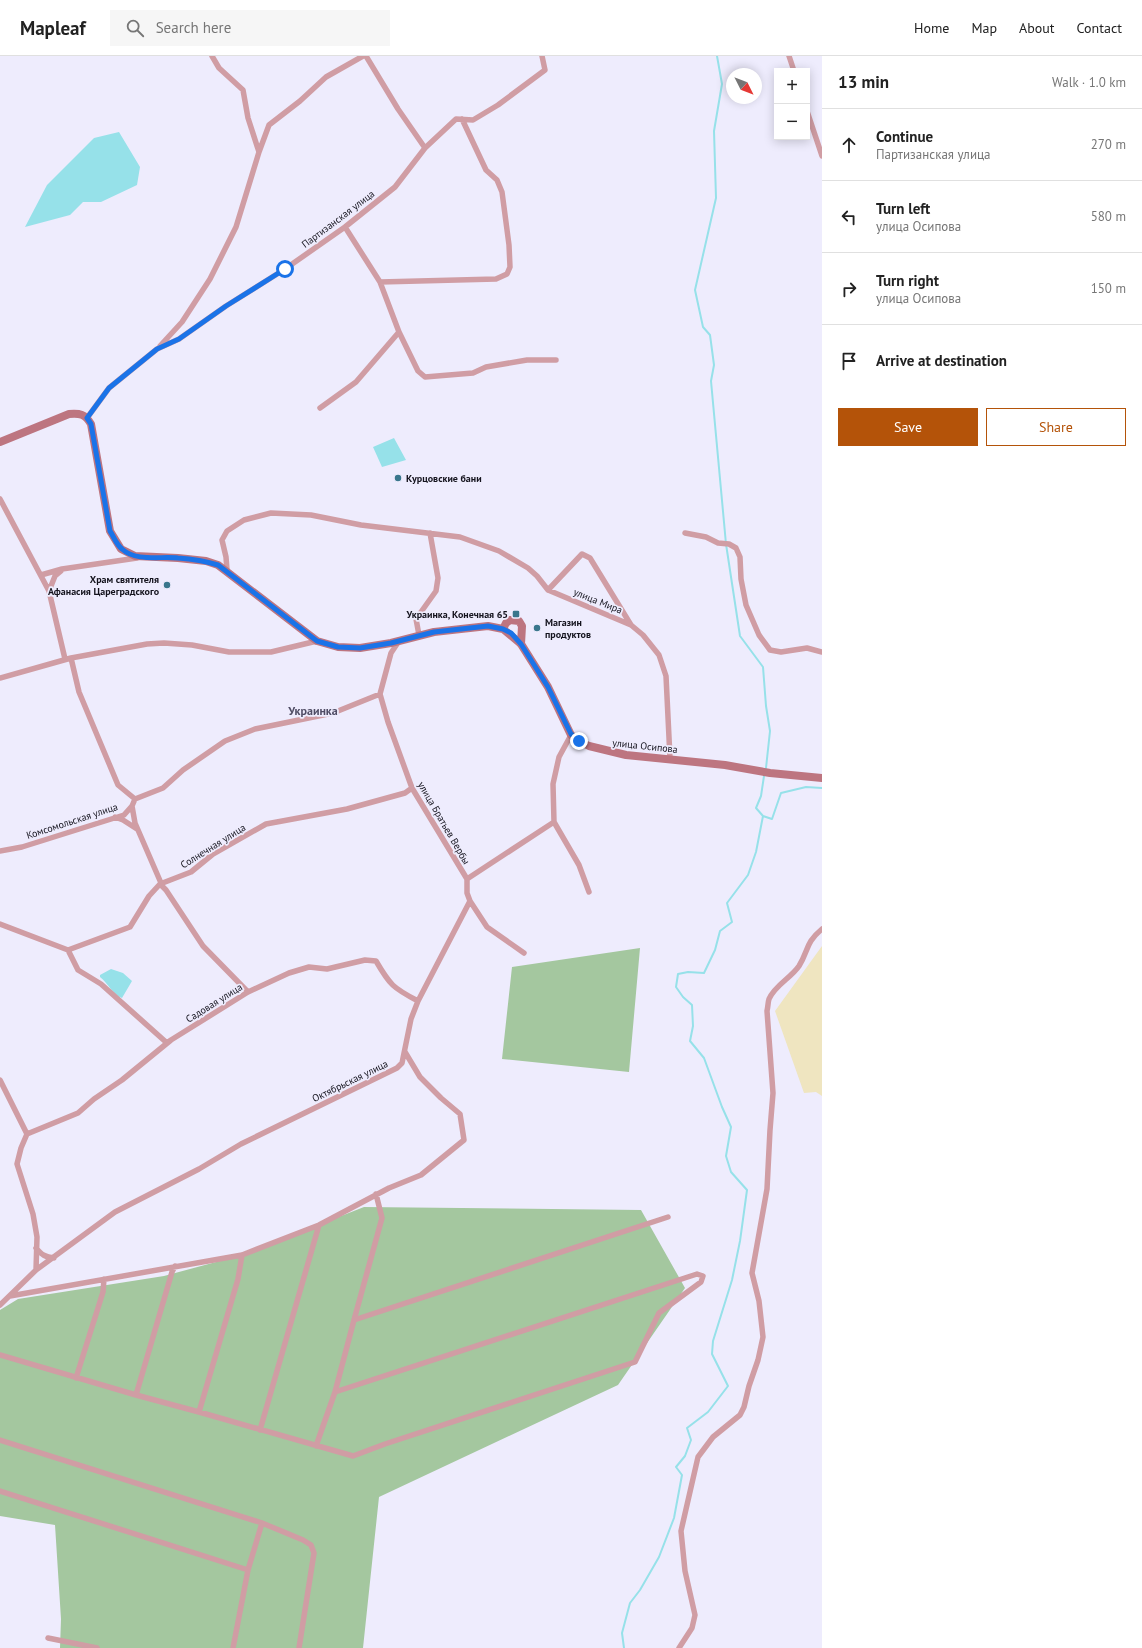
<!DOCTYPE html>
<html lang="en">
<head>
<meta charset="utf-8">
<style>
	:root { --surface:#fff; --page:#f6f6f6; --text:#222; --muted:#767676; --line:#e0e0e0; --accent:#b45309 }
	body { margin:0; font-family:"PT Sans",sans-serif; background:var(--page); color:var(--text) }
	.controls { position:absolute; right:12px; top:12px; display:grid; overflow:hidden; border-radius:0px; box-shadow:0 2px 10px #0003 }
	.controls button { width:36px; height:36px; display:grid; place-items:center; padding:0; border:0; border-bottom:1px solid var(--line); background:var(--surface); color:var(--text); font:20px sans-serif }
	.compass { position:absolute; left:726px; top:12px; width:36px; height:36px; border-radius:50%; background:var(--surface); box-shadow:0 2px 10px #0003; rotate:132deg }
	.stop { position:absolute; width:12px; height:12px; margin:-9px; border:3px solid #1a73e8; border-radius:50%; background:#fff }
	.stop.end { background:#1a73e8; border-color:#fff; box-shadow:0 1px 4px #0008 }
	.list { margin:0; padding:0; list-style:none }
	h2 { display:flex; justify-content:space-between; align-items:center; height:52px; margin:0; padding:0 16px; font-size:17px }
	h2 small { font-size:13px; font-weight:400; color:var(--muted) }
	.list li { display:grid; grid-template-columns:26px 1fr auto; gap:12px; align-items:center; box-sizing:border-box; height:72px; padding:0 16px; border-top:1px solid var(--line) }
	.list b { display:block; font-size:15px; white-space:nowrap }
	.list p { margin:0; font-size:13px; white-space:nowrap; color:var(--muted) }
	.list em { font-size:13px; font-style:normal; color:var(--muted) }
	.actions { display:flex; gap:8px; padding:12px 16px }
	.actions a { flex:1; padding:9px 0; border:1px solid var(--accent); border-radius:0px; text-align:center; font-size:14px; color:var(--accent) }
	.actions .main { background:var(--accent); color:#fff }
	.icon { flex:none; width:22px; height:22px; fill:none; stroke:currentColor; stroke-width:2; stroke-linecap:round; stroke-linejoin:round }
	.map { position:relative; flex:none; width:822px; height:1592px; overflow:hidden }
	header { display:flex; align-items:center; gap:24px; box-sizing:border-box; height:56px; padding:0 20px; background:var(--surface); border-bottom:1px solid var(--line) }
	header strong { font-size:19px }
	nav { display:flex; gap:22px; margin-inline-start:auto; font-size:14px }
	.search { width:280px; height:36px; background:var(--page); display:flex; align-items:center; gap:10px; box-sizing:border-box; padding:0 14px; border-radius:0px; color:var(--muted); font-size:15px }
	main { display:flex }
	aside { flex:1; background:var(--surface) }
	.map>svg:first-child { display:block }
	.green { fill:#a4c79f }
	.sand { fill:#efe5c0 }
	.water { fill:#96e1e9 }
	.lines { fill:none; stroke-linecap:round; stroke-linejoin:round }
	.stream { stroke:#96e1e9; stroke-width:2 }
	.street { stroke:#d09da4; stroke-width:5.5 }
	.secondary { stroke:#bd7580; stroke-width:8 }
	.route { stroke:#1a73e8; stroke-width:5 }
	.poi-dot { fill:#39768c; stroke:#eeecfd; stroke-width:1.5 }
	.labels { text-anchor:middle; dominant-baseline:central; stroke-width:3.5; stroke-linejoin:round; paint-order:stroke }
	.street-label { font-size:10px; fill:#14131d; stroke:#eeecfd }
	.poi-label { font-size:10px; font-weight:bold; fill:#14131d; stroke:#eeecfd; text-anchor:start }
	.quarter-label { font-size:12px; font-weight:bold; fill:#4f4c64; stroke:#eeecfd }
</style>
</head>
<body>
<header>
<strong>Mapleaf</strong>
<div class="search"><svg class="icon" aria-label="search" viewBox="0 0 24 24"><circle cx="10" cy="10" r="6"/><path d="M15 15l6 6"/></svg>Search here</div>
<nav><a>Home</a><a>Map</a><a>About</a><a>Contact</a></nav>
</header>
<main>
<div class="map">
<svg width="822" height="1592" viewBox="0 0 822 1592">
	<rect width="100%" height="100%" fill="#eeecfd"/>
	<path class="green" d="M640,892l-11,124 -127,-13 10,-92z
		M364,1151l277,3 44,78 -67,97 -239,112 -16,151h-303l1,-29 -6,-94 -55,-9v-206l18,-11 146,-23 78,-21z"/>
	<path class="sand" d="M822,890v150l-6,-4 -12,1 -29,-82z"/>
	<path class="water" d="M119,76l21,35 -3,18 -36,17h-18l-13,13 -45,12 22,-42 47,-47z
		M394,382l12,22 -24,7 -9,-20z
		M111,913l12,4 9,8 -10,17c-9,-3 -14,-15 -22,-21v-2z"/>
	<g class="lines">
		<path class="stream" d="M717,0l5,28 -8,47 2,67 -21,92 8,37 7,8 4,30 -3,16 15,163 14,92 23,31 3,39 4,25 -4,37
			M763,760l9,3 9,-26 25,-6 16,1
			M624,1592l-2,-15 8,-30 10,-13 19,-33 15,-39 8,-43 -6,-8 9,-11 6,-16 -4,-12 21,-16 20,-26 -16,-32 1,-13 19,-61 8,-39 7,-51 -16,-18 -5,-16 5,-29 -9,-20 -18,-49 -14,-17 3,-15 -1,-21 -9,-8 -7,-10 2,-13 10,-2 16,1 11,-23 5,-19 12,-9 -5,-19 21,-28 8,-23 7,-36 -7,-8 5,-12 3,-20"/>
		<path class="street" d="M212,0l7,12 24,22 5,28 11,34
			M366,0l32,53 27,39
			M789,0l5,15
			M807,55l15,45
			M345,171l35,55 19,50 19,39 7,6 48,-4 13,-6 41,-7h29
			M380,226l116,-3 11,-5 3,-7 -1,-22 -7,-53 -5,-12 -11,-10 -24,-51
			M160,290l22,-24 28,-43 26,-52 23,-75 10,-27 31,-24 26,-24 37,-21
			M320,352l36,-26 43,-50
			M87,362l22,-30 48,-39 22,-10 47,-33 59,-37 60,-42 50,-40 30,-39 31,-29 17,1 25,-15 47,-35 -3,-14
			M0,443l49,92 16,68
			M685,477l21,4 12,6 11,1 7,4 4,9 1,22 5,26 13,30 11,15 11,2 26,-4 15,4
			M227,514l-1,-13 -4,-17 5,-9 17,-11 27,-7 40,2 50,10 99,12 39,14 29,17 9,8 11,14 83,35 12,10 16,20 7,21 4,82
			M41,519l21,-6 75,-11
			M548,534l34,-36 8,4 41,67
			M49,535l6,-15 6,-5
			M419,579l-3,-16 20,-28 2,-13 -8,-45
			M399,585l-8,12 -11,41 8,28 24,66 55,91
			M71,602l8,34 39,93 17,14
			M0,622l71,-20 76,-14 17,-1 28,2 37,7h42l46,-11
			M132,750l3,17 26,60 -1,1 6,6 37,56 45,46
			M115,761l8,3 14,9
			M554,766l25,43 10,27
			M0,795l22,-4 102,-32 8,-9 3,-7 28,-11 20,-18 42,-29 30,-12 78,-16 47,-19
			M470,845l17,26 37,26
			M0,868l68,26 10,20 23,14 66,59
			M68,894l62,-23 19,-31 11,-12 31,-12 22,-18 53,-30 81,-15 58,-16 7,-5
			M0,1024l27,54
			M27,1078l51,-21 16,-14 28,-19 49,-40 77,-48 41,-19 20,-6 18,2 38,-9 11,1c14,24 17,27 42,40
			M27,1078l-6,14 -4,16 16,50 4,23 -1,33
			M36,1192c6,7 9,9 18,10
			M10,1240l232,-41 77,-30 70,-37 32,-13 43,-35 -4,-26 -19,-16 -21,-21 -15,-25
			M0,1249l36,-35 79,-58 84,-43 42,-25 156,-76 5,-5 9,-44 7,-18 52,-100 -3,-8v-14l87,-57 -1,-38 6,-27 12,-22
			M354,1264l28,-102 -6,-24
			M0,1299l136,40 63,17 154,44 32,-12 250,-82 24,-49 42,-31 2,-6 -6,-2 -362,118 19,-72 314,-103
			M76,1322l27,-86 1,-13
			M136,1339l36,-123 3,-6
			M199,1356l39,-133 4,-24
			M260,1374l59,-205
			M0,1384l262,83 41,17 8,5 3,8 -15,95
			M316,1390l19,-54
			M0,1435l248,79
			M48,1582l49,10
			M233,1592l15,-78 14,-47
			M679,1592l13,-20 3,-13 -10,-44 -4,-40 17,-74 15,-20 27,-22 4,-8 5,-21 9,-26 5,-23 -4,-36 -7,-28 15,-84 3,-59 3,-37 -6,-82c1,-4 1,-9 2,-12 6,-14 22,-21 30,-33 10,-16 6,-23 23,-37"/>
		<path class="secondary" d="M0,386l69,-28c11,-1 16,0 22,10l19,107 11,18 14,7 43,2 28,3 12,4 99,76 21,6 22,1 31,-5 43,-11 54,-6 15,3 18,15 27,43 23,48 8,6 10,5 37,9 99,10 45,8 52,5
			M503,573l3,-6 4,-3 9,1 3,5 -1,18"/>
	</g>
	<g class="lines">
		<path class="route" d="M285,213l-59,37 -47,33 -22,10 -48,39 -22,30 4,6 19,107c4,6 6,13 12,18 14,13 39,7 56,9 14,1 27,3 40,7l99,76 21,6 22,1 31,-5 43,-11 54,-6 15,3 8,4 10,11 27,43 23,47 8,7"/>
	</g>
	<g class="poi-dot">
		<circle cx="398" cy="422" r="4"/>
		<circle cx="167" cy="529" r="4"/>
		<rect x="512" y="554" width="8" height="8" rx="2"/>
		<circle cx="537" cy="572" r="4"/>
	</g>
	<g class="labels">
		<g class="street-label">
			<text transform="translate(338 163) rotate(-37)">Партизанская улица</text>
			<text transform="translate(598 545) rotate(22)">улица Мира</text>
			<text transform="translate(645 690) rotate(6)">улица Осипова</text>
			<text transform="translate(72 765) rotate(-18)">Комсомольская улица</text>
			<text transform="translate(444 767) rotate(60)">улица Братьев Вербы</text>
			<text transform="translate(213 790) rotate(-32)">Солнечная улица</text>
			<text transform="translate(214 947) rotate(-32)">Садовая улица</text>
			<text transform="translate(350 1025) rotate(-26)">Октябрьская улица</text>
		</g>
		<g class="poi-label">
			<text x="406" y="422">Курцовские бани</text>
			<text x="159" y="523" text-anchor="end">Храм святителя<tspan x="159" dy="12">Афанасия Цареградского</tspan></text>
			<text x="508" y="558" text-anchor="end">Украинка, Конечная 65</text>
			<text x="545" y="566">Магазин<tspan x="545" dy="12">продуктов</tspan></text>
		</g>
		<g class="quarter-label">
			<text x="313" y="654">Украинка</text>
		</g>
	</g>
</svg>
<div class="controls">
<button>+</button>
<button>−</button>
</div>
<svg class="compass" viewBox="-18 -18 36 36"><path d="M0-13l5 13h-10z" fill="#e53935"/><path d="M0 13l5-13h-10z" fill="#767676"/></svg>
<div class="stop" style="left:285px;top:213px"></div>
<div class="stop end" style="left:579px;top:685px"></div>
</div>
<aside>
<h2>13 min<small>Walk · 1.0 km</small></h2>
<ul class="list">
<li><svg class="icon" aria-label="ahead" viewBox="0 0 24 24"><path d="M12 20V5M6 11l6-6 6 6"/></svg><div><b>Continue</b><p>Партизанская улица</p></div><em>270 m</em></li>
<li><svg class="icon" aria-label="left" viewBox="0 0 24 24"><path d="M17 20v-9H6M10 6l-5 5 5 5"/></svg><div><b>Turn left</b><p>улица Осипова</p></div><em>580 m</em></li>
<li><svg class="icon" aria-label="right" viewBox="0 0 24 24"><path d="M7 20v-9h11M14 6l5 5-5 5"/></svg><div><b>Turn right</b><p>улица Осипова</p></div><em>150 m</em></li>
<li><svg class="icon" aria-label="arrive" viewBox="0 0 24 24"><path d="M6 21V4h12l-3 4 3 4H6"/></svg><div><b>Arrive at destination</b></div></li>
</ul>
<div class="actions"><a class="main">Save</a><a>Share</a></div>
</aside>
</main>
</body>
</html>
